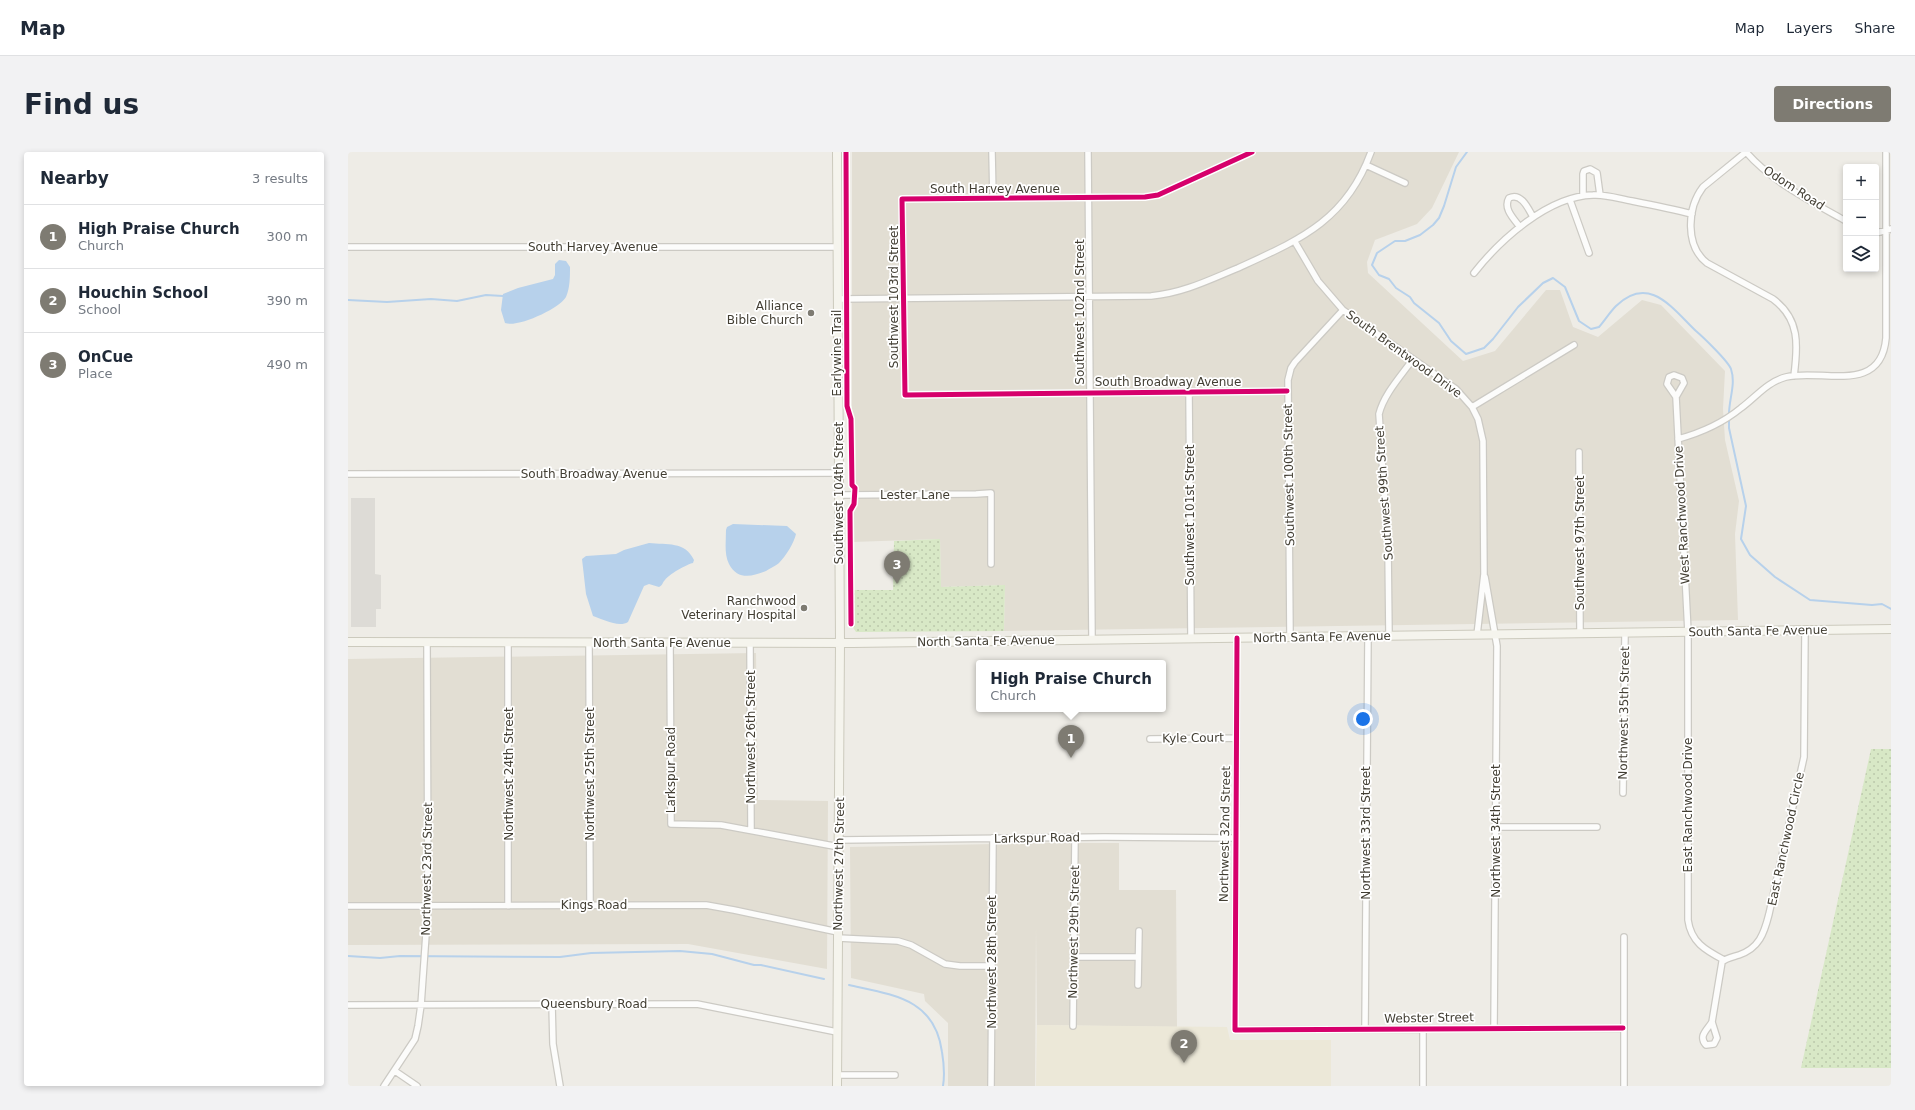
<!DOCTYPE html>
<html lang="en">
<head>
<meta charset="utf-8">
<style>
	:root { --surface:#fff; --page:#f2f2f3; --text:#1f2937; --muted:#747a83; --line:#e0e1e3; --accent:#7e7b72 }
	body { margin:0; font-family:"DejaVu Sans",sans-serif; background:var(--page); color:var(--text) }
	.controls { position:absolute; right:12px; top:12px; display:grid; overflow:hidden; border-radius:4px; box-shadow:0 2px 6px #0003 }
	.controls button { width:36px; height:36px; display:grid; place-items:center; padding:0; border:0; border-bottom:1px solid var(--line); background:var(--surface); color:var(--text); font:20px sans-serif }
	.you { position:absolute; left:1015px; top:567px; width:14px; height:14px; margin:-10px; border:3px solid #fff; border-radius:50%; background:#1a73e8; box-shadow:0 0 0 6px #1a73e833 }
	.badge { display:grid; place-items:center; width:26px; height:26px; border-radius:50%; background:var(--accent); color:#fff; font-size:13px; font-weight:700 }
	.pin { position:absolute; translate:-50% -33px; filter:drop-shadow(0 1px 2px #0008) }
	.pin::after { content:''; position:absolute; top:21px; width:14px; height:12px; background:inherit; clip-path:polygon(0 0,100% 0,50% 100%) }
	.popup { position:absolute; left:628px; top:508px; width:190px; height:52px; box-sizing:border-box; display:grid; place-content:center; border-radius:4px; background:var(--surface); filter:drop-shadow(0 1px 3px #0005); font-size:13px; white-space:nowrap; color:var(--muted) }
	.popup b { font-size:15px; color:var(--text) }
	.popup::after { content:''; position:absolute; left:50%; top:100%; margin-left:-8px; border:8px solid transparent; border-top-color:var(--surface) }
	.list { margin:0; padding:0; list-style:none }
	h2 { display:flex; justify-content:space-between; align-items:center; height:52px; margin:0; padding:0 16px; font-size:17px }
	h2 small { font-size:13px; font-weight:400; color:var(--muted) }
	.list li { display:grid; grid-template-columns:26px 1fr auto; gap:12px; align-items:center; box-sizing:border-box; height:64px; padding:0 16px; border-top:1px solid var(--line) }
	.list b { display:block; font-size:15px; white-space:nowrap }
	.list p { margin:0; font-size:13px; white-space:nowrap; color:var(--muted) }
	.list em { font-size:13px; font-style:normal; color:var(--muted) }
	.icon { flex:none; width:22px; height:22px; fill:none; stroke:currentColor; stroke-width:2; stroke-linecap:round; stroke-linejoin:round }
	.map { position:relative; flex:none; width:1543px; height:934px; overflow:hidden; border-radius:4px }
	header { display:flex; align-items:center; gap:24px; box-sizing:border-box; height:56px; padding:0 20px; background:var(--surface); border-bottom:1px solid var(--line) }
	header strong { font-size:19px }
	nav { display:flex; gap:22px; margin-inline-start:auto; font-size:14px }
	.intro { display:flex; align-items:center; justify-content:space-between; box-sizing:border-box; height:96px; padding:0 24px }
	h1 { margin:0; font-size:28px }
	.button { padding:10px 18px; border-radius:4px; background:var(--accent); color:#fff; font-size:14px; font-weight:700 }
	main { display:flex; gap:24px; padding:0 24px }
	aside { flex:1; background:var(--surface); border-radius:4px; box-shadow:0 2px 6px #0003 }
	.map>svg:first-child { display:block }
	.residential { fill:#e2ded3 }
	.education { fill:#ece8d8 }
	.green { fill:url(#green-dots) }
	.parking { fill:#dddbd6 }
	.water { fill:#b7d1eb }
	.lines { fill:none; stroke-linecap:round; stroke-linejoin:round }
	.stream { stroke:#b7d1eb; stroke-width:2 }
	.street-casing { stroke:#cccac4; stroke-width:8 }
	.secondary-casing { stroke:#cccabd; stroke-width:10 }
	.street { stroke:#fcfcfb; stroke-width:5.5 }
	.secondary { stroke:#f5f4ed; stroke-width:8 }
	.cycleway-casing { stroke:#fff; stroke-width:8 }
	.cycleway { stroke:#d6006c; stroke-width:5 }
	.poi-dot { fill:#7e7b72; stroke:#fff; stroke-width:1.5 }
	.labels { text-anchor:middle; dominant-baseline:central; stroke-width:3.5; stroke-linejoin:round; paint-order:stroke }
	.street-label { font-size:12px; fill:#423e33; stroke:#fff }
	.poi-label { font-size:12px; fill:#423e33; stroke:#fff; text-anchor:end }
</style>
</head>
<body>
<header>
<strong>Map</strong>
<nav><a>Map</a><a>Layers</a><a>Share</a></nav>
</header>
<div class="intro"><h1>Find us</h1><a class="button">Directions</a></div>
<main>
<aside>
<h2>Nearby<small>3 results</small></h2>
<ul class="list">
<li><span class="badge">1</span><div><b>High Praise Church</b><p>Church</p></div><em>300 m</em></li>
<li><span class="badge">2</span><div><b>Houchin School</b><p>School</p></div><em>390 m</em></li>
<li><span class="badge">3</span><div><b>OnCue</b><p>Place</p></div><em>490 m</em></li>
</ul>
</aside>
<div class="map">
<svg width="1543" height="934" viewBox="0 0 1543 934">
	<defs>
		<pattern id="green-dots" width="8" height="8" patternUnits="userSpaceOnUse"><rect width="8" height="8" fill="#d8e8c6"/><path d="M2 2h.1M6 6h.1" fill="none" stroke="#bbc8ab" stroke-width="1.8" stroke-linecap="round"/></pattern>
	</defs>
	<rect width="100%" height="100%" fill="#eeece6"/>
	<path class="residential" d="M504,0h607l-27,56 -15,16 -42,16 -8,22 1,11 95,88 32,-10 51,-61h14l13,37 25,10 44,-37 19,5 64,66 -2,38 2,31 14,61 -4,33 3,86 -734,11 1,-46 -64,2 -1,-48 -88,3z
		M408,501l2,147 70,1 -1,168 -139,-25 -340,1v-286z
		M688,691h83v47h57l1,137 -140,-2 -1,-98 -1,159h-87v-63l-23,-22 -1,-7 -73,-16 -1,-131z"/>
	<path class="education" d="M689,873l190,2 3,13h101v46h-295z"/>
	<path class="green" d="M592,387l1,48 64,-2 -1,46 -148,1 -4,-6v-36h41l1,-49z
		M1523,597h20v319h-90z"/>
	<path class="parking" d="M3,346h24v76l6,1v34h-5v18h-25z"/>
	<path class="water" d="M211,108l7,1 4,6c0,10 0,21 -4,30 -7,12 -49,31 -61,26l-4,-13 2,-16 15,-6 35,-9 2,-4v-11z
		M385,372l54,2 9,8c-2,9 -10,22 -17,29 -3,3 -9,5 -13,8 -14,6 -29,9 -37,-7 -5,-10 -3,-23 -3,-34l1,-3z
		M301,391c18,2 36,-2 45,17l-1,3c-6,1 -25,12 -28,17 -3,3 -2,5 -6,7l-10,-3 -5,2 -16,36c-9,6 -26,-3 -35,-6l-7,-22 -4,-35 4,-3 30,-2 8,-4z"/>
	<g class="lines">
		<path class="stream" d="M1119,0l-11,15 -12,39 -5,12 -6,7 -13,10 -15,6h-10l-18,12 -5,12 7,10 10,4 7,9 14,9 4,6 25,20 12,18 15,13 18,-6 9,-9 25,-32 25,-24 10,-5 12,9 14,34 12,8 8,-2c6,-7 11,-15 17,-21 33,-32 56,2 80,25 7,6 32,30 35,38 5,15 -2,30 -2,45
			M0,148l39,2 44,-3 26,2 29,-6 17,1
			M1381,267v9l17,78 -5,33 9,16 25,22 35,23 62,5 10,-1 9,5
			M0,804l32,2 20,-2 160,1 31,-4 89,-2 32,3 42,11h7l63,14
			M501,833c45,10 86,14 93,67 2,12 3,22 1,34"/>
		<defs>
			<path id="street" d="M644,0l1,46
				M740,0l4,488
				M904,0l-94,43 -13,2 -243,2 3,196 382,-4
				M1398,0l-43,35c-16,21 -18,59 4,76l66,36c27,20 25,46 21,77
				M1398,0c26,30 66,50 100,69
				M1018,13l39,18
				M1235,44v-22l1,-3 6,-2 7,4 3,22
				M1222,48l19,53
				M1172,75c-7,-9 -17,-19 -11,-29 12,-6 19,10 24,19
				M1528,81l15,-4
				M947,90l23,39 25,29 113,79 16,18 6,12 5,22 1,133 -7,61
				M0,95h490
				M1126,121c26,-33 74,-77 119,-78 13,-1 27,4 39,6 20,4 40,8 60,13
				M490,147l313,-3c32,-3 58,-16 87,-28 61,-28 108,-47 133,-116
				M841,239l2,247
				M1328,245l-9,-13 2,-7 5,-2 8,3 2,5 -8,14 12,235v288c3,22 17,30 36,40
				M1124,255l102,-62
				M1330,287c22,-6 46,-17 63,-31 15,-11 26,-26 45,-31 34,-9 95,19 100,-39v-186
				M1231,300l1,181
				M0,322l492,-1
				M492,343l136,-1 15,-1v71
				M1137,425l12,69 -3,382
				M1041,484l-1,-88 -9,-134c5,-20 22,-38 34,-55
				M942,485l-2,-257 3,-12 4,-6 48,-52
				M889,486l-2,392 388,-2
				M160,490v264
				M241,490l1,263
				M322,490l1,182 50,1 118,22
				M402,491l1,187
				M802,587l86,-1
				M1275,641l2,-160
				M1148,675h101
				M491,688l265,-3 131,1
				M0,754l358,-1 28,5 104,22
				M490,786l60,3 13,4 34,19 15,2h32
				M726,805h64
				M790,833l1,-54
				M204,852l1,40 7,42
				M0,853l349,-1 140,28
				M1364,870c-5,8 -14,14 -6,23l8,-1 3,-6 -5,-16 10,-60c4,-4 11,-5 17,-7 20,-7 25,-21 30,-41l35,-157 1,-127
				M725,874l2,-189
				M1017,877l3,-393
				M47,919l22,15
				M489,923h58
				M36,934l31,-47 3,-13 3,-21 7,-99 -1,-263
				M643,934l2,-248
				M1075,934v-57
				M1276,934v-149"/>
			<path id="secondary" d="M0,490l504,1 1039,-14
				M489,934l3,-443 -3,-491"/>
		</defs>
		<use href="#street" class="street-casing"/>
		<use href="#secondary" class="secondary-casing"/>
		<use href="#street" class="street"/>
		<use href="#secondary" class="secondary"/>
		<defs>
			<path id="cycleway" d="M498,0l1,254 4,13 1,66 3,3 -1,16 -4,7 1,113
				M904,0l-94,43 -13,2 -243,2 3,196 382,-4
				M889,486l-2,392 388,-2"/>
		</defs>
		<use href="#cycleway" class="cycleway-casing"/>
		<use href="#cycleway" class="cycleway"/>
	</g>
	<g class="poi-dot">
		<circle cx="463" cy="161" r="4"/>
		<circle cx="456" cy="456" r="4"/>
	</g>
	<g class="labels">
		<g class="street-label">
			<text transform="translate(1446 36) rotate(33)">Odom Road</text>
			<text x="647" y="37">South Harvey Avenue</text>
			<text x="245" y="95">South Harvey Avenue</text>
			<text transform="translate(546 145) rotate(-90)">Southwest 103rd Street</text>
			<text transform="translate(732 160) rotate(-90)">Southwest 102nd Street</text>
			<text transform="translate(489 201) rotate(-90)">Earlywine Trail</text>
			<text transform="translate(1056 202) rotate(36)">South Brentwood Drive</text>
			<text x="820" y="230">South Broadway Avenue</text>
			<text x="246" y="322">South Broadway Avenue</text>
			<text transform="translate(941 323) rotate(-91)">Southwest 100th Street</text>
			<text transform="translate(491 341) rotate(-90)">Southwest 104th Street</text>
			<text transform="translate(1036 341) rotate(-94)">Southwest 99th Street</text>
			<text x="567" y="343">Lester Lane</text>
			<text transform="translate(842 363) rotate(-90)">Southwest 101st Street</text>
			<text transform="translate(1334 363) rotate(-93)">West Ranchwood Drive</text>
			<text transform="translate(1232 391) rotate(-90)">Southwest 97th Street</text>
			<text transform="translate(1410 479) rotate(-1)">South Santa Fe Avenue</text>
			<text transform="translate(974 485) rotate(-1)">North Santa Fe Avenue</text>
			<text transform="translate(638 489) rotate(-1)">North Santa Fe Avenue</text>
			<text x="314" y="491">North Santa Fe Avenue</text>
			<text transform="translate(1276 561) rotate(-89)">Northwest 35th Street</text>
			<text transform="translate(403 585) rotate(-90)">Northwest 26th Street</text>
			<text transform="translate(845 586) rotate(-1)">Kyle Court</text>
			<text transform="translate(323 618) rotate(-90)">Larkspur Road</text>
			<text transform="translate(161 622) rotate(-90)">Northwest 24th Street</text>
			<text transform="translate(242 622) rotate(-90)">Northwest 25th Street</text>
			<text transform="translate(1340 653) rotate(-90)">East Ranchwood Drive</text>
			<text transform="translate(1148 679) rotate(-90)">Northwest 34th Street</text>
			<text transform="translate(1018 681) rotate(-90)">Northwest 33rd Street</text>
			<text transform="translate(877 682) rotate(-89)">Northwest 32nd Street</text>
			<text transform="translate(689 686) rotate(-1)">Larkspur Road</text>
			<text transform="translate(1438 687) rotate(-78)">East Ranchwood Circle</text>
			<text transform="translate(491 712) rotate(-89)">Northwest 27th Street</text>
			<text transform="translate(79 717) rotate(-89)">Northwest 23rd Street</text>
			<text x="246" y="753">Kings Road</text>
			<text transform="translate(726 780) rotate(-89)">Northwest 29th Street</text>
			<text transform="translate(644 810) rotate(-90)">Northwest 28th Street</text>
			<text x="246" y="852">Queensbury Road</text>
			<text transform="translate(1081 866) rotate(-1)">Webster Street</text>
		</g>
		<g class="poi-label">
			<text x="455" y="154">Alliance<tspan x="455" dy="14">Bible Church</tspan></text>
			<text x="448" y="449">Ranchwood<tspan x="448" dy="14">Veterinary Hospital</tspan></text>
		</g>
	</g>
</svg>
<div class="controls">
<button>+</button>
<button>−</button>
<button><svg class="icon" aria-label="layers" viewBox="0 0 24 24"><path d="M12 4l9 5-9 5-9-5zM3 14l9 5 9-5"/></svg></button>
</div>
<div class="you"></div>
<div class="pin badge" style="left:723px;top:606px">1</div>
<div class="popup"><b>High Praise Church</b>Church</div>
<div class="pin badge" style="left:836px;top:911px">2</div>
<div class="pin badge" style="left:549px;top:432px">3</div>
</div>
</main>
</body>
</html>
